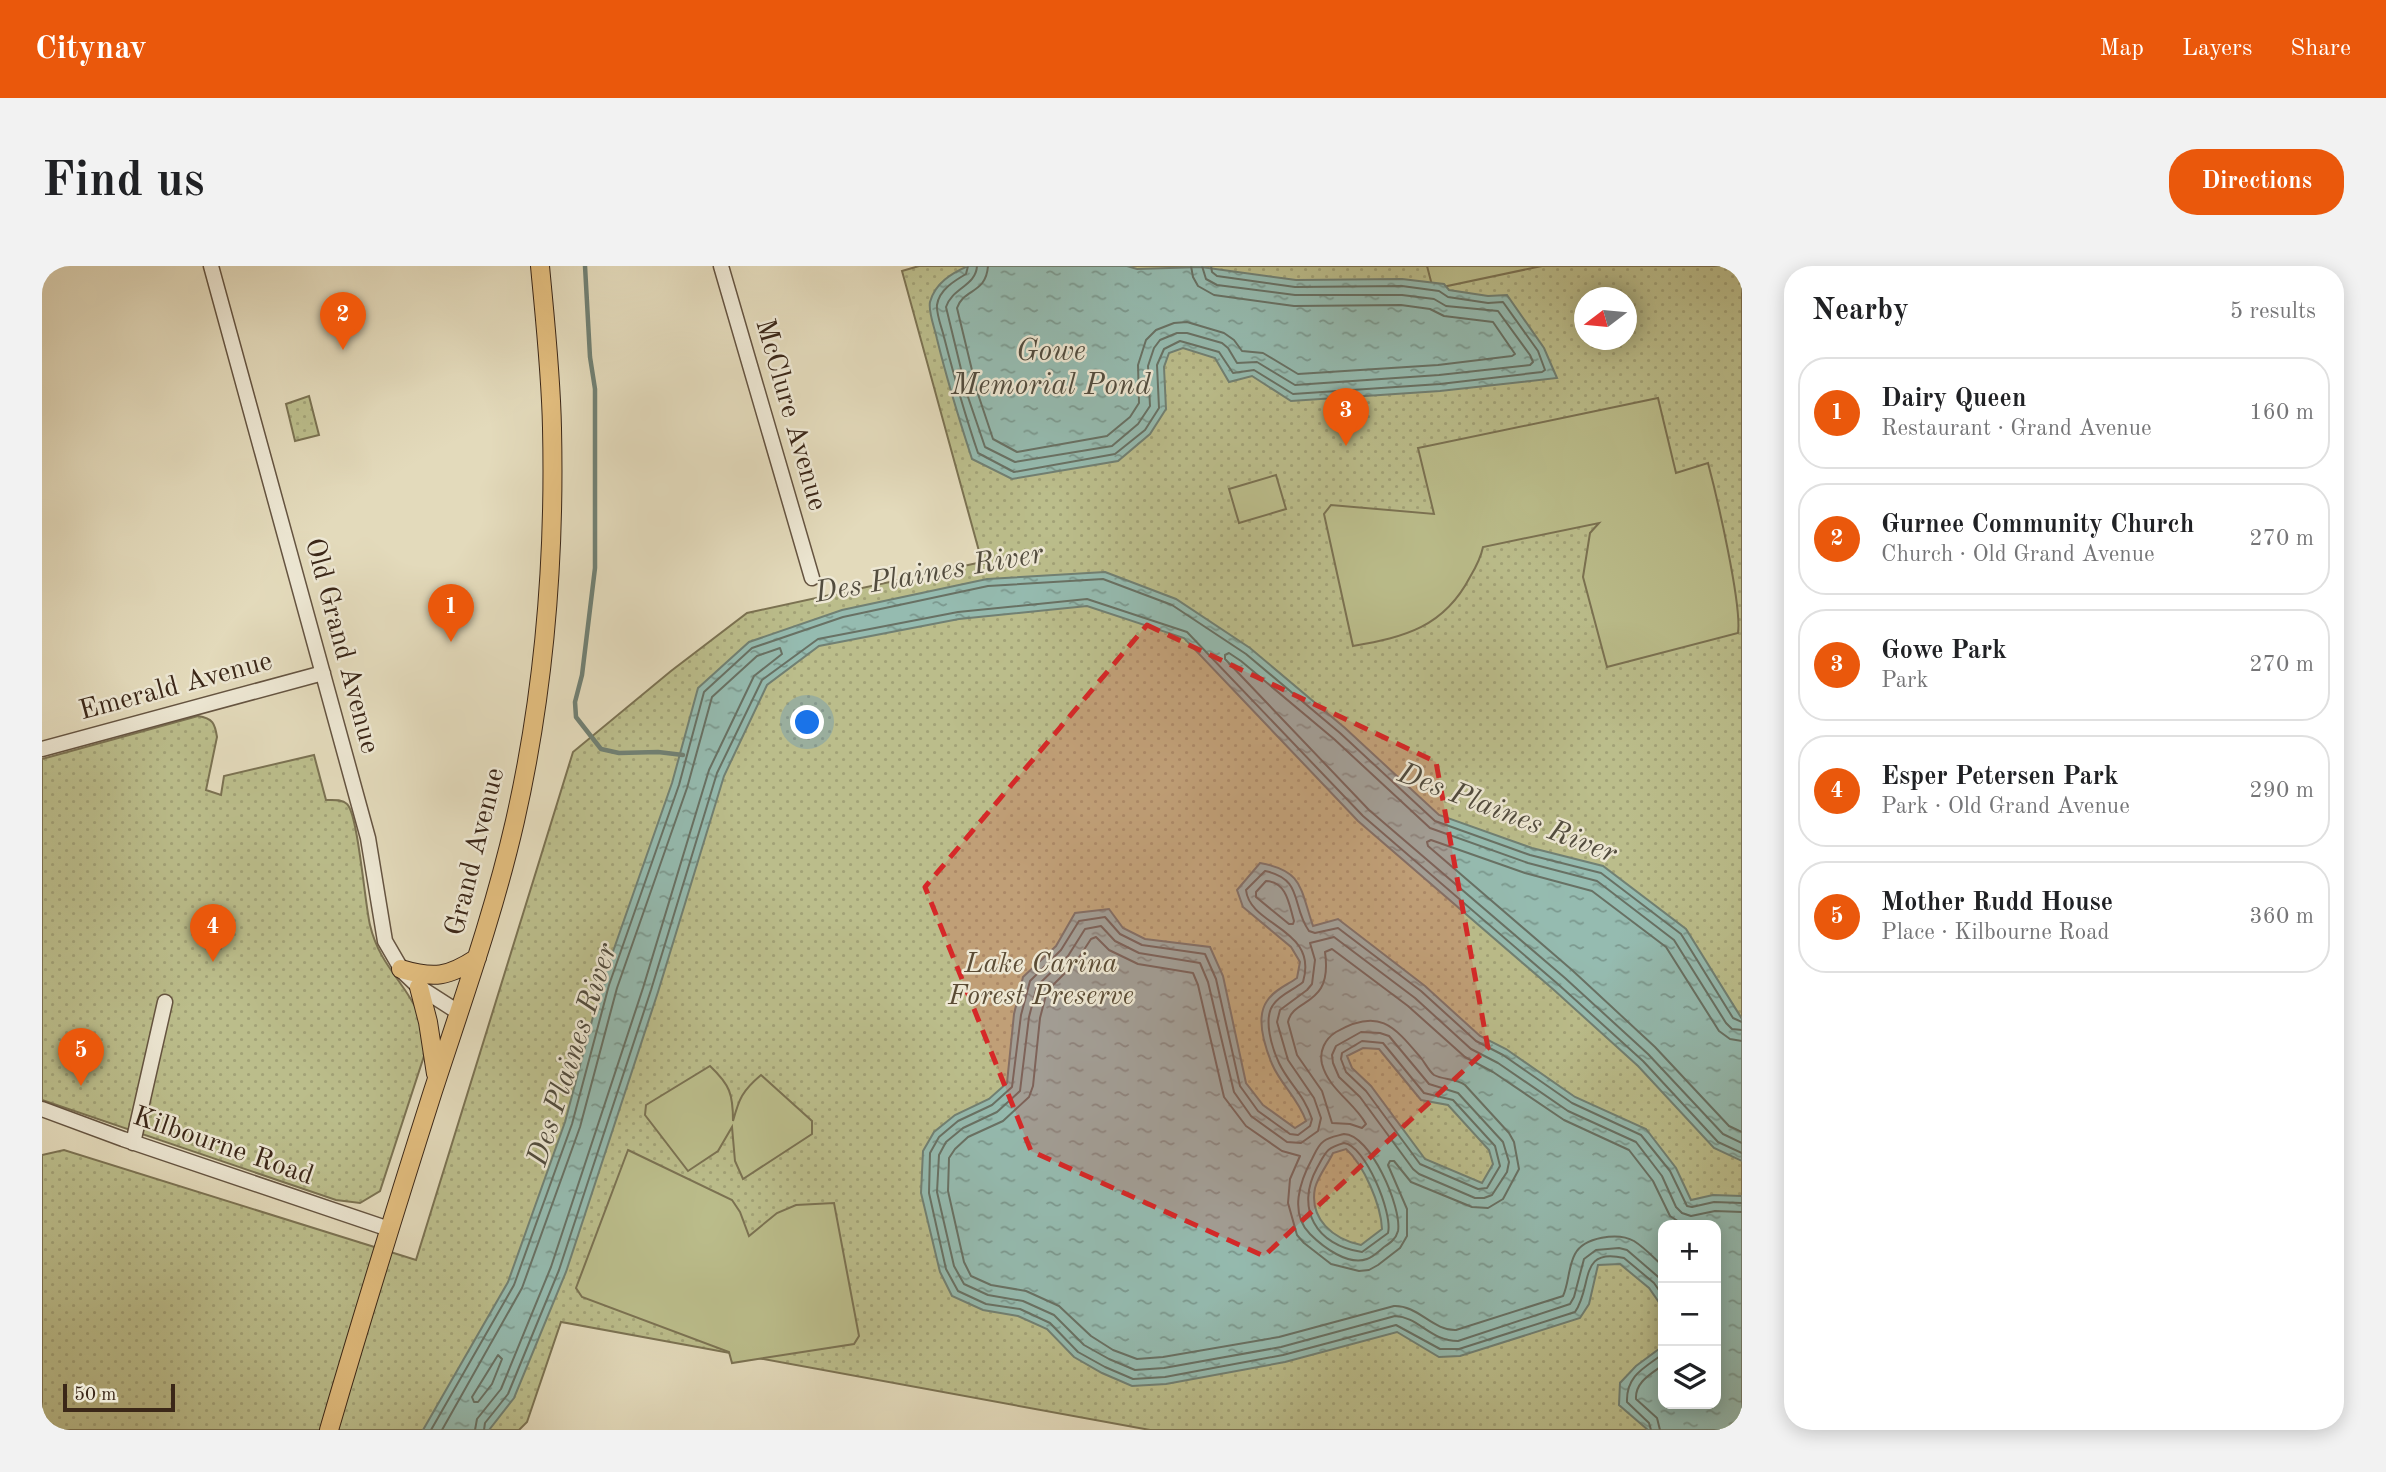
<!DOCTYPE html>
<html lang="en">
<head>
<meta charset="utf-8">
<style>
	:root { --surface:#fff; --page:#f2f2f2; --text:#202124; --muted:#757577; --line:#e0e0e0; --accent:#ea580c }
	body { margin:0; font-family:"Old Standard TT",serif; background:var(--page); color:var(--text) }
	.controls { position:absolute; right:21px; bottom:21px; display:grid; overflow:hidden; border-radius:14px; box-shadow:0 4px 18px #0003 }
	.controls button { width:63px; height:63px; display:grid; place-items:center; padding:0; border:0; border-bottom:2px solid var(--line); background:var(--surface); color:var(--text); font:35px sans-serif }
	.compass { position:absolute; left:1532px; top:21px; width:63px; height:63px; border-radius:50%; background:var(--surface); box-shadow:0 4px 18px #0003; rotate:254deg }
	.scale { position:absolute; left:21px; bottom:18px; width:112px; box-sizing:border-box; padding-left:7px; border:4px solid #3b2718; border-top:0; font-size:19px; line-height:24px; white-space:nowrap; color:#3b2718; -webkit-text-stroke:5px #ede7d3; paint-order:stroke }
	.you { position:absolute; left:766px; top:457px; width:24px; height:24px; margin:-18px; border:5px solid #fff; border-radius:50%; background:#1a73e8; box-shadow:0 0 0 10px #1a73e833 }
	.badge { display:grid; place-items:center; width:46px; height:46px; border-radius:50%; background:var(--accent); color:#fff; font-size:23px; font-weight:700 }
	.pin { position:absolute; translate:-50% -58px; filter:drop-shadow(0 2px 4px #0008) }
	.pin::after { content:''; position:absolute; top:37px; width:24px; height:21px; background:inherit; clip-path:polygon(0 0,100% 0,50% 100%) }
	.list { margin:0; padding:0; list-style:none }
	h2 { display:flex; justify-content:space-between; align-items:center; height:91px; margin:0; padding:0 28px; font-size:30px }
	h2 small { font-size:23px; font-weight:400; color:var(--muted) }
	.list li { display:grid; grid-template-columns:46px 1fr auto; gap:21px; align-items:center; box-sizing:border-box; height:112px; margin:0 14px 14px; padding:0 14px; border:2px solid var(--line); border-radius:28px }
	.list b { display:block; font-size:26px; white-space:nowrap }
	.list p { margin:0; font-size:23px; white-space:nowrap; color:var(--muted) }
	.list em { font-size:23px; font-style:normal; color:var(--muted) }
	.icon { flex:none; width:38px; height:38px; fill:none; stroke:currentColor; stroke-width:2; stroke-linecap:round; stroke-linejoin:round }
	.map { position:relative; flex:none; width:1700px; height:1164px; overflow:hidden; border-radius:28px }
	header { display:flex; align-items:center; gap:42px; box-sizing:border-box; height:98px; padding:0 35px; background:var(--accent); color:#fff }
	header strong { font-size:33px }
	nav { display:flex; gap:38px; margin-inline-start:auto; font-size:24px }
	.intro { display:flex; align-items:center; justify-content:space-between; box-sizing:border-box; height:168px; padding:0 42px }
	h1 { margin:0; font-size:49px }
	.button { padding:18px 32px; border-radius:28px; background:var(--accent); color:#fff; font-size:24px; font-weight:700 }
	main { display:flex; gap:42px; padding:0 42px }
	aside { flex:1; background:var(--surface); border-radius:28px; box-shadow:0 4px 18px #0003 }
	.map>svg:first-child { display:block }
	.park { fill:url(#park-dots); stroke:#7b7252; stroke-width:2; fill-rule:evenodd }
	.garden { fill:#bbbd8b; stroke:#7b7252; stroke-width:2 }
	.water { fill:url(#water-ripples); stroke:#718073; stroke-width:2; fill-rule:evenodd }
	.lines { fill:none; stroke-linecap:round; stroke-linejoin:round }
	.shore { stroke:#687164; stroke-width:2 }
	.stream { stroke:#718073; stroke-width:4.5 }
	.minor-casing { stroke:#655441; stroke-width:17 }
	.major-casing { stroke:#3b2718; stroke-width:20 }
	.minor { stroke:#ede7d3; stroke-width:14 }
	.major { stroke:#e2bd7e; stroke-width:18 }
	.marked { fill:#d62828; fill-opacity:0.2; stroke:#d62828; stroke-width:5; stroke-dasharray:14 9; stroke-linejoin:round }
	.labels { text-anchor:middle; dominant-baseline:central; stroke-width:5; stroke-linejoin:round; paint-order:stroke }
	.street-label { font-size:28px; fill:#3b2718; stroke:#ede7d3 }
	.park-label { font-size:28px; font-style:italic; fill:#5b4c35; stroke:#ede7d3 }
	.water-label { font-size:30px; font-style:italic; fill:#524c3e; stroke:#ede7d3 }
</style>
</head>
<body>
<header>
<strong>Citynav</strong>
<nav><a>Map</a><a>Layers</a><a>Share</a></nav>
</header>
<div class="intro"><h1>Find us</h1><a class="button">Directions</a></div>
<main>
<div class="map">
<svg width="1700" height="1164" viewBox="0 0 1700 1164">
	<defs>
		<pattern id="park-dots" width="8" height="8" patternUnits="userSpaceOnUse" patternTransform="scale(1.75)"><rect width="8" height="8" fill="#bbbd8b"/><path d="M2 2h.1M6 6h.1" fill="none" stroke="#a2a277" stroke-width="1.8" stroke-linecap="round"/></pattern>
		<pattern id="water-ripples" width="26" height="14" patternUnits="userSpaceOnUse" patternTransform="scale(1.75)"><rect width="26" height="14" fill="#95bbb0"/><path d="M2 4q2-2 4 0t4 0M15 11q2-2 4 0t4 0" fill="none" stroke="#7b988e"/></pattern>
	</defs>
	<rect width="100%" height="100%" fill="#e3dabb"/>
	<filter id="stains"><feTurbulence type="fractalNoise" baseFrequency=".00286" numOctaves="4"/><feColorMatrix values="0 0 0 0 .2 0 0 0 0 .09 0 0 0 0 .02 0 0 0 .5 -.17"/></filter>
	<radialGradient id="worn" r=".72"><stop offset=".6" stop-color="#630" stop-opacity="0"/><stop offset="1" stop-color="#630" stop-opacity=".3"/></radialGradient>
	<path class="park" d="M877,0h823v1164h-592l-589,-108 -34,100 -8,8h-477v-275l22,-5 352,110 157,-508 98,-81 76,-58 235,-51 -80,-291zM1542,32h42v42h-42zM1621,959h53v179h-53z
		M267,130l10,39 -24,6 -9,-37z
		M156,450c15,2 17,8 19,21l-11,53 15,5 3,-19 90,-21 12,45c7,0 16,-1 21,4 11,10 18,101 23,121 13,56 60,70 54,131l-44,135 -20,12 -24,-3 -294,-100v-341z"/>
	<path class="garden" d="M1385,0h115l-109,23z
		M1616,132l18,75 32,-10c9,34 34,142 30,170l-131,34 -24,-90 7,-44 9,-10 -116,24c-2,10 -7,20 -13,30 -26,50 -65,60 -117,69l-29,-132 7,-9 103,9 -16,-66z
		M1234,209l10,34 -47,14 -10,-34z
		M668,800c20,19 23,28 23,55 6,-22 9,-30 28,-46l51,46v13l-69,45 -8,-18 -3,-34 -14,24 -30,20 -43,-56 1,-10z
		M586,884l104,50 8,12 9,24 28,-23 19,-8 38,-2 25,133 -5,8 -122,19 -3,-11 -147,-55 -6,-9z"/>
	<path class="water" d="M926,0h159l10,3 64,-2 95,13 106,-1 42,5 5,6 39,6 19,-1 37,53 13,30 -117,13 -149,10 -39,-25 -23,6 -14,-24 -32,-10 -14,5 -5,14 2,42 -16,25 -32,27 -106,18 -40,-20c-13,-40 -25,-79 -35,-120 -2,-10 -9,-27 -7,-37 5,-19 22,-29 38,-36z
		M1063,306l71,27 74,49 95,80 94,87 93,33 71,18 83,63 56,90v142l-28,-13 -76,-82 -84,-76 -196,-169 -174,-183 -97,-32 -128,13 -140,27 -52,39 -43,91 -66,216 -92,280 -52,126 -25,32h-66l85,-148 57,-160 37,-139 70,-200 26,-95 51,-46 93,-32 145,-31z
		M1218,597c44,8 40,26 53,63l25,-7 87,67 55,50 26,13 69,48 71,32 30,39 15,32 22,-5 29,1v234h-94l-29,-25 1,-22 16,-17 27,-20v58h53v-179h-53v83l-14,-20 -29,-24 -22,1 -9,39 -9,14 -120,38 -21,1 -42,-25 -112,30 -119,22 -34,2 -30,-13 -28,-16 -27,-28 -29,-13 -35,-6 -31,-14 -12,-24 -19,-79 2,-42 11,-19 21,-17 34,-16 18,-16 7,-69 9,-37 33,-31 19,-33 34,-4 14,19 22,11 65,8 13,29 23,107 17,22 32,23 11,-7c-8,-23 -25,-36 -34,-57 -7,-17 -17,-46 -5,-63 7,-11 20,-16 30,-23l3,-16 -9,-15 -48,-40 -6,-17zM1321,782l16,1 42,51 27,5 41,45 4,14 -11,19 -57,-24 -54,-73 -19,-18 -5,-12zM1304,883c18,16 35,56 36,80l-21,16c-28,-6 -52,-26 -46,-57 3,-12 13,-24 18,-35z"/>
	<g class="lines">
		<path class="shore" d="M926,0l-2,8c-12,7 -27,16 -29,31 -1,9 5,23 7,32 10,39 21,78 34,116l36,19 101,-18 30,-24 14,-22 -2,-43 7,-16 16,-8 39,11 14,21 21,-3 39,24 147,-10 102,-12 3,-2 -7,-19 -35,-49 -15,1 -40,-6 -9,-6 -37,-5 -107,1 -78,-11 -5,-4 -1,-6
			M935,0c-1,20 -25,22 -31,41l21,87 18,53 30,15 97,-16 26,-22 12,-18 -2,-40 6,-18 6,-8 17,-7h10l35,10 6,5 9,15 20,-1 38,23 144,-10 91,-10 3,-3 -3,-7 -32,-44 -52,-5 -12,-7 -32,-4h-107l-78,-10 -11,-6 -4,-13
			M946,0c-2,28 -24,22 -31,42l20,83 16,48 24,13 90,-16 23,-19 9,-14 -1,-38 8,-25 10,-10 18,-7 13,-1 37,11 10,7 8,11 21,2 35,21 140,-9 74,-9 3,-2 -22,-32 -49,-6 -14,-7 -29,-4 -107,1 -80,-11 -16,-9 -5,-9 -2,-11
			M1224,615c21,1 23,23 28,40l-1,3h-4l-33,-27v-5z
			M1700,764l-10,-1 -6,-6 -52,-83 -77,-59 -69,-18 -98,-35 -96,-89 -93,-78 -12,-8 -4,2v4l144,151 196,168 83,76 75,80 19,9
			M1319,766l19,1 9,3 40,48 29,9 45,49 6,20 -2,10 -15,23 -8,3h-9l-56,-24 -6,-5 -53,-72 -21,-20 -6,-14 -1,-8 4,-9z
			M1320,775l21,2 41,50 29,7 42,46 5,20 -13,22 -9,1 -58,-25 -54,-73 -20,-19 -5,-13 1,-6z
			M1700,775l-12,-2 -11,-8 -53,-84 -74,-56 -67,-18 -94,-33 -4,2 1,4 144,124 83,77 74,79 13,6
			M1302,868c26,0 58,73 54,97 -2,8 -8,12 -14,16 -5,4 -11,10 -17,12 -19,7 -44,-12 -57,-25 -21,-21 -10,-53 2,-75 3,-6 6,-14 12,-18 5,-4 13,-5 20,-7z
			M1302,877c21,2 49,70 44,90l-26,19c-46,-6 -67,-44 -45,-84 9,-16 9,-20 27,-25z
			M1621,1000c-9,-8 -18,-18 -29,-25 -16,-9 -50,-4 -59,13 -7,13 -6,29 -12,42l-107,34c-23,1 -38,-25 -62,-24l-115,31 -116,20 -26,2 -24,-9 -22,-14 -32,-30 -33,-15 -35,-6 -20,-9 -7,-14 -16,-71 1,-33 6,-9 13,-12 35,-16 26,-24 4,-11 7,-68 7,-27 29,-29 15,-23 5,-2 13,13 29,14 55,9 5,12 26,112 22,29 36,25 18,5 -10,23 -2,24 9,32 7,8 27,21 28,7 10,-1 9,-5 22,-17 7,-12v-27l-19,-44 2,-4h4l17,21 61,25 16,1 15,-9 16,-30 -5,-27 -5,-9 -44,-48c-9,-7 -22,-5 -31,-10 -5,-4 -9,-12 -13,-17 -27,-32 -42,-51 -85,-26 -11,7 -17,19 -14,32 7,26 32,38 44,60l-4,4 -12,-4 -18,-1 -10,-32 -25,-36 -9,-33c5,-25 45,-14 37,-70l7,-3 76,57 57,51 28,15 71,48 65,30 24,31 17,35 14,9
			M1621,1015l-36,-31 -8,-2 -23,2 -12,9 -10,38 -4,7 -112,37c-28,0 -39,-24 -63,-25l-114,31 -117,21 -29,2 -26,-11 -25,-14 -30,-30 -31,-14 -35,-6 -24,-11 -10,-18 -17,-74 2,-37 7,-13 17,-14 34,-16 23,-21 9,-74 8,-31 31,-30 17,-27 16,-3 14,15 24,12 61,10 8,19 26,110 17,24 36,26 14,1 17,-12 3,-13 -7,-20 -26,-38 -11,-38 3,-12 27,-20 5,-6 3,-24 -5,-17 24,-6 81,61 56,51 27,14 70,48 68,31 26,34 14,31 6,6 9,3 24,-5 27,1
			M1621,1030l-9,-13 -30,-25c-46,-11 -31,28 -49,54l-116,37h-19l-44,-24 -113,30 -118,22 -32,2 -28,-12 -27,-15 -28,-29 -30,-14 -34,-5 -28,-13 -12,-22 -17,-76 1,-40 9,-16 19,-16 34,-16 20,-18 9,-72 9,-34 31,-31 18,-29 26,-4 15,17 22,11 63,9 11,25 24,107 18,25 32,23 8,1 12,-9 2,-7c-8,-25 -23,-35 -33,-56 -7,-15 -16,-44 -6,-58 7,-11 21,-15 30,-23 16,-54 -53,-55 -57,-92l19,-19c39,8 26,35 44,60l6,2 23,-5 83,63 55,50 27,14 69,48 69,32 29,36 17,35 5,1 22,-5 28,1
			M456,1089l4,4 -10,25 -14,18h-4l-2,-5z
			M389,1164l83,-145 58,-161 37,-139 70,-200 25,-93 48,-44 91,-31 145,-31 115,-7 69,26 74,49 94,79 95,88 95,34 71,18 80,61 52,84 9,4
			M400,1164l80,-142 58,-161 37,-139 70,-200 25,-91 45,-41 23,-8 2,6 -28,22 -45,94 -66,218 -92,279 -50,122 -24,30 -2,11
			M442,1164l1,-7 23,-29 51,-124 92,-280 66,-217 45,-93 56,-41 140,-27 129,-13 100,33 176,184 196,169 84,76 75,81 24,11
			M1609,1164l-2,-7 -22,-21c-1,-26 17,-34 36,-48
			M1618,1164l-3,-12 -21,-19c-1,-17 15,-25 27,-34"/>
		<path class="stream" d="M543,0l5,91 5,32v179l-13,107 -7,27 1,15 25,32 18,4 39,-1 25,3"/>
		<defs>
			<path id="minor" d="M169,0l157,572 17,103 18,31 16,15 39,25
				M679,0l91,312
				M0,483l281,-76
				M0,843l81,30 266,90
				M91,877l32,-141"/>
			<path id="major" d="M359,703c33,10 47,8 76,-11
				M377,721l9,35 8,52
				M287,1164c33,-113 68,-226 104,-339 29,-89 61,-178 82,-270 29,-128 40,-262 37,-393 -1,-54 -7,-108 -12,-162"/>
		</defs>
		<use href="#minor" class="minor-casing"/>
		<use href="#major" class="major-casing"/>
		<use href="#minor" class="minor"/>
		<use href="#major" class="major"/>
	</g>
	<path class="marked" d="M1105,359l289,137 52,286 -224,208 -233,-105 -106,-264z"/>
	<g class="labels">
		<g class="street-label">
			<text transform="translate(748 149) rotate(74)">McClure Avenue</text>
			<text transform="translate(299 380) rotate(75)">Old Grand Avenue</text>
			<text transform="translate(134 421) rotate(-15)">Emerald Avenue</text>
			<text transform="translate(434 586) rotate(-76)">Grand Avenue</text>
			<text transform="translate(181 881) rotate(19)">Kilbourne Road</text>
		</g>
		<g class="park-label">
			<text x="999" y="699">Lake Carina<tspan x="999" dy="32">Forest Preserve</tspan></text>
		</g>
		<g class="water-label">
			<text x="1009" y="86">Gowe<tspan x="1009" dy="34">Memorial Pond</tspan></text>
			<text transform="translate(887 308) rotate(-10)">Des Plaines River</text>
			<text transform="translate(1465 548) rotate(21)">Des Plaines River</text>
			<text transform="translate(531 789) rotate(-72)">Des Plaines River</text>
		</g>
	</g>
	<rect width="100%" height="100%" filter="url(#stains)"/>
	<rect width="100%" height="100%" fill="url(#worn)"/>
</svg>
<div class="controls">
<button>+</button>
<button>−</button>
<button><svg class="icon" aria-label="layers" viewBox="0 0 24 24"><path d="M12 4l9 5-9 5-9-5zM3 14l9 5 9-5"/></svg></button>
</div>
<svg class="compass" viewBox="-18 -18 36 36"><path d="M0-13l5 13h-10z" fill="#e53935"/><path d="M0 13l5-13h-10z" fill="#757577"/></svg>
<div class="scale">50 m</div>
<div class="you"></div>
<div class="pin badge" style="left:409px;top:376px">1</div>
<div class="pin badge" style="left:301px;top:84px">2</div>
<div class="pin badge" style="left:1304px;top:180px">3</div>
<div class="pin badge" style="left:171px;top:696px">4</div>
<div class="pin badge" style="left:39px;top:820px">5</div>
</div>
<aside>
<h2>Nearby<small>5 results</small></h2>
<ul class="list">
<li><span class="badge">1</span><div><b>Dairy Queen</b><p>Restaurant · Grand Avenue</p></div><em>160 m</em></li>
<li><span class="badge">2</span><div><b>Gurnee Community Church</b><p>Church · Old Grand Avenue</p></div><em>270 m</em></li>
<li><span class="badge">3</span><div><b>Gowe Park</b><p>Park</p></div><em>270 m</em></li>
<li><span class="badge">4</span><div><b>Esper Petersen Park</b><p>Park · Old Grand Avenue</p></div><em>290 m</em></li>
<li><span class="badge">5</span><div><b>Mother Rudd House</b><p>Place · Kilbourne Road</p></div><em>360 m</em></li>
</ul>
</aside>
</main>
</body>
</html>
